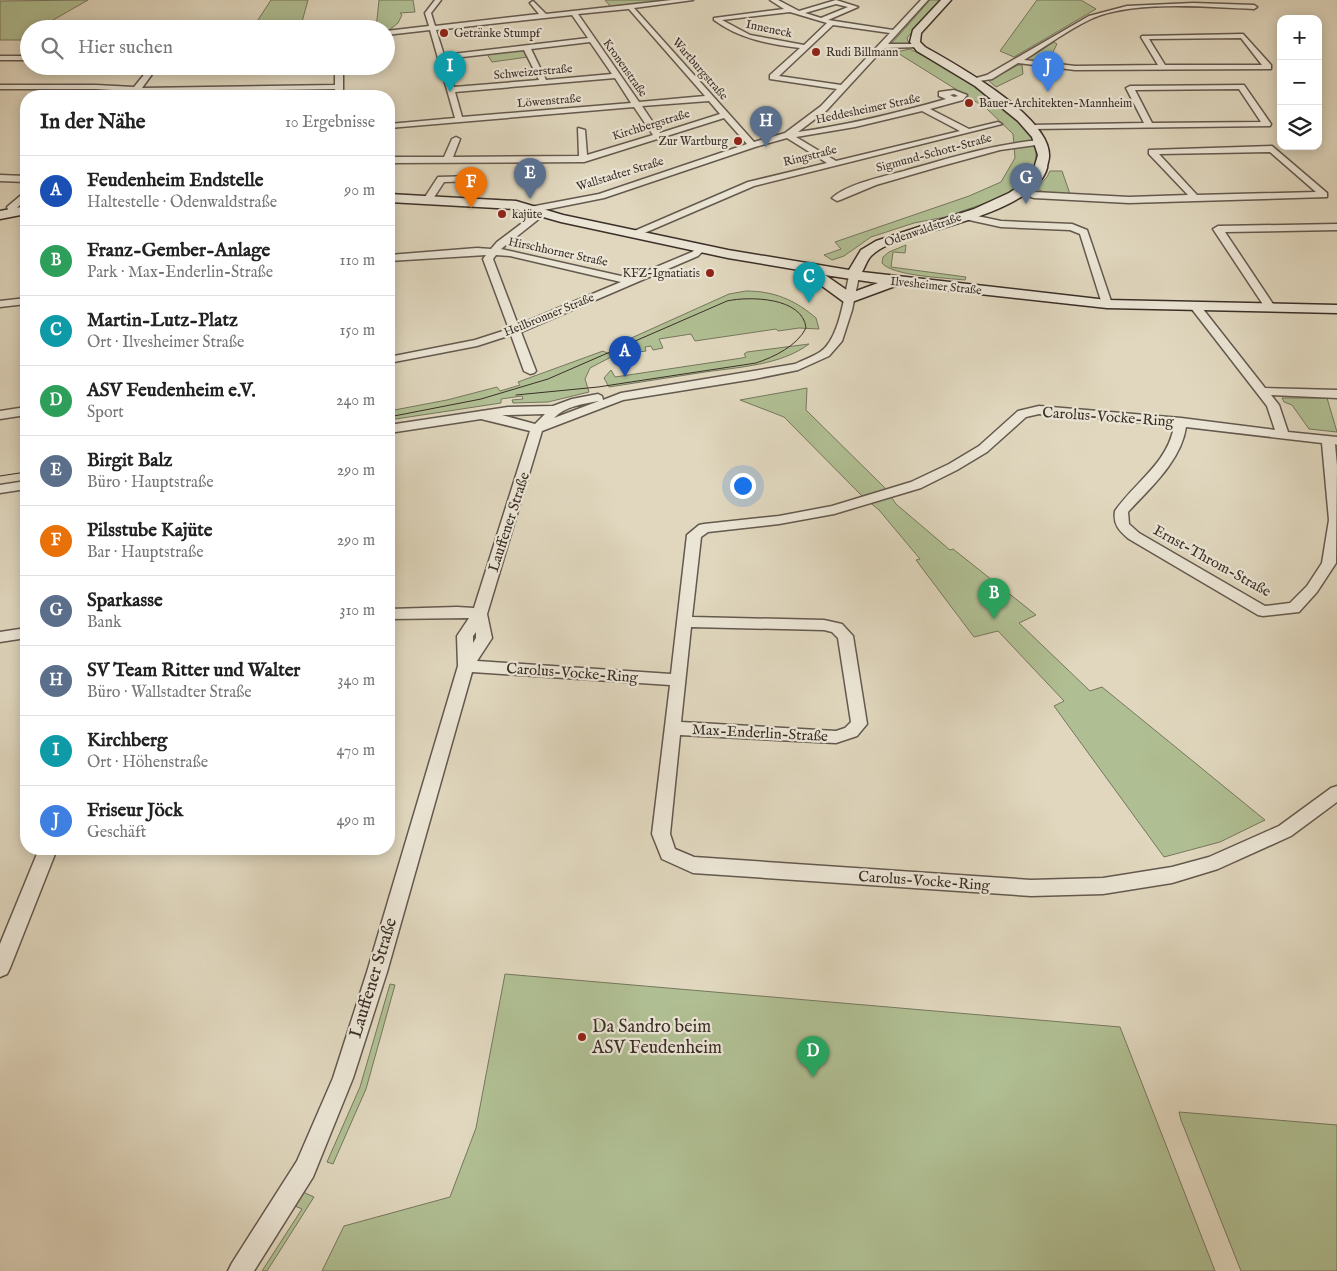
<!DOCTYPE html>
<html lang="de">
<head>
<meta charset="utf-8">
<style>
	:root { --surface:#fff; --page:#f2f2f2; --text:#222; --muted:#767676; --line:#e0e0e0; --accent:#0f766e }
	body { margin:0; font-family:"IM FELL English",serif; background:var(--page); color:var(--text) }
	.controls { position:absolute; right:15px; top:15px; display:grid; overflow:hidden; border-radius:10px; box-shadow:0 2px 12px #0003 }
	.controls button { width:45px; height:45px; display:grid; place-items:center; padding:0; border:0; border-bottom:1px solid var(--line); background:var(--surface); color:var(--text); font:25px sans-serif }
	.you { position:absolute; left:742px; top:485px; width:18px; height:18px; margin:-12px; border:4px solid #fff; border-radius:50%; background:#1a73e8; box-shadow:0 0 0 8px #1a73e833 }
	.badge { display:grid; place-items:center; width:32px; height:32px; border-radius:50%; background:var(--accent); color:#fff; font-size:16px; font-weight:700 }
	.pin { position:absolute; translate:-50% -41px; filter:drop-shadow(0 1px 2px #0008) }
	.pin::after { content:''; position:absolute; top:26px; width:18px; height:15px; background:inherit; clip-path:polygon(0 0,100% 0,50% 100%) }
	.list { margin:0; padding:0; list-style:none }
	h2 { display:flex; justify-content:space-between; align-items:center; height:65px; margin:0; padding:0 20px; font-size:21px }
	h2 small { font-size:16px; font-weight:400; color:var(--muted) }
	.list li { display:grid; grid-template-columns:32px 1fr auto; gap:15px; align-items:center; box-sizing:border-box; height:70px; padding:0 20px; border-top:1px solid var(--line) }
	.list b { display:block; font-size:19px; white-space:nowrap }
	.list p { margin:0; font-size:16px; white-space:nowrap; color:var(--muted) }
	.list em { font-size:16px; font-style:normal; color:var(--muted) }
	.icon { flex:none; width:28px; height:28px; fill:none; stroke:currentColor; stroke-width:2; stroke-linecap:round; stroke-linejoin:round }
	.map { position:relative; flex:none; width:1337px; height:1271px; overflow:hidden }
	.search { position:absolute; background:var(--surface); box-shadow:0 2px 12px #0003; left:20px; top:20px; width:375px; height:55px; display:flex; align-items:center; gap:12px; box-sizing:border-box; padding:0 18px; border-radius:28px; color:var(--muted); font-size:19px }
	.panel { position:absolute; background:var(--surface); box-shadow:0 2px 12px #0003; left:20px; top:90px; width:375px; height:765px; border-radius:20px }
	.map>svg:first-child { display:block }
	.green { fill:#b0bf93; stroke:#76775e }
	.lines { fill:none; stroke-linecap:round; stroke-linejoin:round }
	.street-casing { stroke:#64594e; stroke-width:3 }
	.secondary-casing { stroke:#3b2f28; stroke-width:3 }
	.street { fill:#ebe5d5; fill-rule:evenodd }
	.secondary { fill:#ebe5d5; fill-rule:evenodd }
	.tram { stroke:#3b2f28; stroke-width:1 }
	.poi-dot { fill:#8f2418; stroke:#ebe5d5; stroke-width:2 }
	.labels { text-anchor:middle; dominant-baseline:central; stroke-width:4.5; stroke-linejoin:round; paint-order:stroke }
	.far-street-label { font-size:12px; fill:#3b2f28; stroke:#ebe5d5 }
	.far-poi-label { font-size:12px; fill:#3b2f28; stroke:#ebe5d5; text-anchor:start }
	.street-label { font-size:15px; fill:#3b2f28; stroke:#ebe5d5 }
	.near-street-label { font-size:18px; fill:#3b2f28; stroke:#ebe5d5 }
	.near-poi-label { font-size:18px; fill:#3b2f28; stroke:#ebe5d5; text-anchor:start }
</style>
</head>
<body>
<div class="map">
<svg width="1337" height="1271" viewBox="0 0 1337 1271">
	<rect width="100%" height="100%" fill="#e0d7be"/>
	<filter id="stains"><feTurbulence type="fractalNoise" baseFrequency=".004" numOctaves="4"/><feColorMatrix values="0 0 0 0 .2 0 0 0 0 .09 0 0 0 0 .02 0 0 0 .5 -.17"/></filter>
	<radialGradient id="worn" r=".72"><stop offset=".6" stop-color="#630" stop-opacity="0"/><stop offset="1" stop-color="#630" stop-opacity=".3"/></radialGradient>
	<path class="green" d="M88,0l-49,28 9,1h-19v11h-29v-39z
		M271,0h37l-8,29h-48z
		M379,0h34l2,12 -15,1 2,2 -4,8 -10,8 -2,-2h-10z
		M605,0h67l-61,7z
		M930,0h10l-33,38 2,6 -13,1 -4,-2z
		M1037,0h44l15,9 -82,48 -14,-6z
		M1054,42l3,2 -10,20 -21,-4z
		M910,49l64,33 53,48 9,16v21l-12,16 -15,12 -64,22 -31,6 -43,14 -27,19 -12,4 -8,-5 17,-6 -6,-7 134,-46 32,-14 14,-24 -2,-24 -27,-26 -90,-56z
		M525,50l3,7 -36,5 -5,-8z
		M1018,65h4l1,9 -27,13 -7,-6z
		M1050,171h12l8,23 -23,-1 -11,-4 11,-12z
		M906,245l-1,8 -12,-1 -2,15 75,10 -1,3c-18,-2 -73,-4 -83,-17l1,-6 6,-5z
		M746,291c28,0 49,9 70,27l3,11 -20,-1 -21,3 -2,-2 -81,12 -4,-7 -32,5 4,9 -10,2 -2,-4 -6,1 1,4 -15,2 -7,-5 -6,3 -4,-2 6,-3 -2,-2 111,-50z
		M809,344c-28,21 -69,23 -104,28 -32,5 -64,10 -96,15l-5,-9 7,-8 4,7 127,-19 4,-1 -2,-3 3,-2z
		M603,351l10,5 -23,12 -5,11 4,13 -41,10 -35,1 -1,-3 11,-1 -1,-3 -21,3v4l-112,17v-9l58,-11 50,-13 3,4 20,-6 -2,-3z
		M807,388l-1,22 79,78 11,16 54,46 3,-1 83,66 -17,8 71,68 12,-4 163,133 -45,22 -56,15 -110,-151 10,-5 -66,-70 -24,6 -58,-77 4,-1 -41,-49 -18,-15 -77,-78 -44,-17z
		M1282,398h45l10,34 -28,-3 -17,-24 -8,-3z
		M505,974l615,53 95,244h-893l22,-45 106,-29 26,-69z
		M390,984l5,1 -29,104 -33,75 -6,-2 33,-75z
		M1179,1112l158,13v146h-96l-60,-151z
		M303,1192l11,5 -47,74h-5l40,-62 -7,-3z"/>
	<g class="lines">
		<defs>
			<path id="street" d="M435,0h6l-10,13 4,13 104,-12 -9,-11 3,-2 13,13 126,-14h21l-59,8 120,134 31,-9 36,-27 16,-17 -67,-10v-4l30,-27c-32,-4 -60,-9 -86,-28v-2l70,-9 -14,-9h8l21,11 37,-11 22,7 -30,13 65,10 28,-30h7l-40,44h30l4,2 -2,1 -36,1 -57,62 -29,22c50,-7 99,-19 148,-33l-7,-3v-4l15,-2 13,5 -4,5 -33,9 39,20 29,-7 4,2 -248,62 -119,51 -3,-1v-4l116,-50 79,-19 -40,-25 -32,9 -151,51 -60,12 3,2 -2,2 -44,35 129,29 62,-26 9,-7 5,3 -8,8 -177,76 15,39 -2,2 -4,1 -6,-3 -13,-36 -34,11 -88,17v-6l86,-17 34,-11 -26,-70 3,-4 -97,6v-6l88,-7 14,1 6,-7 41,-31h-8v-4l69,-13 148,-50 -23,-26 -140,44 -195,1v-6h55l8,-18 4,-2 4,2 -7,18 126,-1 -1,-28 7,2 2,25 66,-20 -19,-28 -245,21v-4l66,-6 -25,-88 -44,5v-4l43,-5 -4,-13zM836,4l12,3 -27,11 -16,-5zM628,9h1l76,87 -66,6 -61,-88zM790,12l37,11 -23,22 -54,-10 -28,-15zM572,15l16,23 -144,17 -8,-25zM833,25l57,8 -49,52 -62,-9zM590,42l22,32 -66,6 -15,-31zM524,50l15,30 -85,7 -9,-28zM615,78l16,25 -169,14 -7,-25zM954,94l4,2 -4,1 -4,-2zM709,101l11,13 -60,19 -18,-27zM922,111l38,20 -124,30 -40,-24 59,-10zM496,255l14,1 111,26 -103,43 -25,-66z
				M1193,3l61,2 3,2 -3,2c-45,-2 -119,-9 -161,9 -24,11 -47,28 -69,42l51,6 83,-1 -17,-28 1,-1 101,-2 28,31v4l-196,1 -57,-7 -26,16 -19,3 -4,-2 18,-5 102,-59 38,-10zM1241,38l21,27h-97l-16,-26z
				M0,56h29v4h-29z
				M151,66h7l-16,22 193,-3v-19h8v29l-7,1 -1,-7 -197,3 -6,3 -4,-2 1,-2 -33,-2h-96v-4h96l38,2z
				M1244,85l27,39 -1,2 -240,3 -4,-2 4,-2 114,-2 -18,-35 4,-2zM1239,89l22,33 -109,1 -17,-33z
				M1040,140h3v4l-43,6 -62,17 -62,18 -36,15 -3,1 -5,-3c15,-14 53,-22 72,-27 45,-13 90,-27 136,-31z
				M1272,146l55,47v4l-198,6 -95,-5 -18,-6 4,-3 14,3 95,5 59,-2 -39,-41v-4zM1270,152l46,40 -119,3 -38,-41z
				M0,175l26,1v6l-26,-1z
				M475,176l3,1v4l-34,1 -13,20 -3,1 -5,-3 15,-23z
				M26,191v8l-9,9 1,5 -2,2h-6l-3,-8z
				M963,213l38,8 71,3 15,6 25,74 -5,3 -5,-3 -22,-70 -10,-4 -69,-3 -41,-9v-4z
				M1337,224v6l-112,2 50,75 -5,3 -4,-1 -53,-80 5,-3z
				M854,273l5,3 -7,34 -10,31 -13,15 -31,14 -44,9 -131,21 -81,31 -55,183 5,24 -15,23 194,13 16,-139 12,-10 5,-1 75,-8 53,-10 79,-24 38,-18 30,-18 39,-35 21,-5 142,12 94,12 -8,-24 -76,-98 -1,-2 1,-2h8l66,84 72,2v8l-66,-3 8,10 9,27 49,5v8l-2,-1 2,22 -1,97 -19,29 -18,20 -36,4 -5,-1 -129,-76c-10,-8 -16,-15 -14,-28 20,-29 53,-48 59,-85l-73,-8 -62,-4 -13,3 -39,35 -30,18 -36,18 -87,26 -55,10 -71,8 -7,5 -9,80 132,3 18,4 11,12 14,88 -10,12 -21,7 -156,-8 -10,99 5,15 19,8 337,23 72,-2 69,-11 37,-10 70,-31 52,-38 6,-2v16l-46,34 -73,33 -46,14 -69,11 -72,2 -338,-23 -31,-14 -10,-25 18,-149 -198,-13 -85,300 -34,106 -40,99 -59,94h-26l4,-8 65,-102 36,-83 34,-106 91,-306 -1,-30 12,-18 -80,1v-10l68,-2 17,1 56,-177 -49,-12 -92,14v-8l119,-18 45,-1 19,-7 26,-5 4,2 1,4 18,-7 174,-29c8,-4 17,-7 25,-12 19,-12 24,-55 29,-76zM599,401l-45,17c11,-12 29,-14 45,-17zM545,414l-10,10 -33,-9h6zM1186,427l136,16 7,77 -7,43 -15,23 -17,17 -25,3 -126,-73 -10,-9 -1,-12c22,-24 53,-51 58,-85zM691,627l133,3 8,2 6,6 13,84 -6,6 -9,3 -155,-9zM476,632v6l-3,5v-7z
				M26,298v6l-26,3v-6z
				M26,407v8l-26,4v-8z
				M26,481v8l-26,4v-8z
				M26,628v10l-26,4v-10z
				M39,849h18l-47,119 -3,6 -7,3v-33z"/>
			<path id="secondary" d="M941,0h10l-30,33 -1,9 5,5c30,17 127,70 124,110 0,3 -2,7 -2,11 -10,38 -101,58 -135,69 -14,4 -30,8 -41,19 -4,4 -6,11 -9,16l245,28 230,5v8l-230,-5 -209,-23 -49,18 -5,-1 -37,-27 -2,-4 -77,-13 -167,-36 -46,-13 -126,-7v-8l127,7 47,14 165,35 121,20 12,-20 15,-9 98,-32 35,-16 15,-10 9,-11 5,-17 -6,-18 -14,-16 -43,-35 -58,-35 -7,-9 3,-12zM825,275l53,8 -27,10z
				M26,206v8l-26,5v-8z"/>
		</defs>
		<use href="#street" class="street-casing"/>
		<use href="#secondary" class="secondary-casing"/>
		<use href="#street" class="street"/>
		<use href="#secondary" class="secondary"/>
		<path class="tram" d="M389,417l92,-18 67,-20 179,-78c22,-5 76,-4 79,27 -9,18 -32,29 -50,35l-158,24 -82,8
			M0,476l26,-4"/>
	</g>
	<g class="poi-dot">
		<circle cx="444" cy="33" r="5"/>
		<circle cx="816" cy="52" r="5"/>
		<circle cx="969" cy="103" r="5"/>
		<circle cx="738" cy="141" r="5"/>
		<circle cx="502" cy="214" r="5"/>
		<circle cx="710" cy="273" r="5"/>
		<circle cx="582" cy="1037" r="5"/>
	</g>
	<g class="labels">
		<g class="far-street-label">
			<text transform="translate(769 29) rotate(12)">Inneneck</text>
			<text transform="translate(625 68) rotate(55)">Kronenstraße</text>
			<text transform="translate(700 69) rotate(49)">Wartburgstraße</text>
			<text transform="translate(533 72) rotate(-5)">Schweizerstraße</text>
			<text transform="translate(549 101) rotate(-5)">Löwenstraße</text>
			<text transform="translate(868 109) rotate(-12)">Heddesheimer Straße</text>
			<text transform="translate(651 125) rotate(-17)">Kirchbergstraße</text>
			<text transform="translate(934 153) rotate(-15)">Sigmund-Schott-Straße</text>
			<text transform="translate(810 156) rotate(-14)">Ringstraße</text>
			<text transform="translate(620 174) rotate(-17)">Wallstadter Straße</text>
			<text transform="translate(923 230) rotate(-19)">Odenwaldstraße</text>
			<text transform="translate(558 252) rotate(12)">Hirschhorner Straße</text>
			<text transform="translate(936 286) rotate(6)">Ilvesheimer Straße</text>
			<text transform="translate(549 315) rotate(-22)">Heilbronner Straße</text>
		</g>
		<g class="far-poi-label">
			<text x="454" y="33">Getränke Stumpf</text>
			<text x="826" y="52">Rudi Billmann</text>
			<text x="979" y="103">Bauer-Architekten-Mannheim</text>
			<text x="728" y="141" text-anchor="end">Zur Wartburg</text>
			<text x="512" y="214">kajüte</text>
			<text x="700" y="273" text-anchor="end">KFZ-Ignatiatis</text>
		</g>
		<g class="street-label">
			<text transform="translate(1108 417) rotate(4)">Carolus-Vocke-Ring</text>
			<text transform="translate(509 522) rotate(-72)">Lauffener Straße</text>
			<text transform="translate(1212 561) rotate(29)">Ernst-Throm-Straße</text>
			<text transform="translate(572 673) rotate(4)">Carolus-Vocke-Ring</text>
			<text transform="translate(760 733) rotate(3)">Max-Enderlin-Straße</text>
			<text transform="translate(924 881) rotate(4)">Carolus-Vocke-Ring</text>
		</g>
		<g class="near-street-label">
			<text transform="translate(374 978) rotate(-73)">Lauffener Straße</text>
		</g>
		<g class="near-poi-label">
			<text x="592" y="1027">Da Sandro beim<tspan x="592" dy="21">ASV Feudenheim</tspan></text>
		</g>
	</g>
	<rect width="100%" height="100%" filter="url(#stains)"/>
	<rect width="100%" height="100%" fill="url(#worn)"/>
</svg>
<div class="controls">
<button>+</button>
<button>−</button>
<button><svg class="icon" aria-label="layers" viewBox="0 0 24 24"><path d="M12 4l9 5-9 5-9-5zM3 14l9 5 9-5"/></svg></button>
</div>
<div class="you"></div>
<div class="pin badge" style="left:625px;top:377px;background:#1a4fb4">A</div>
<div class="pin badge" style="left:994px;top:619px;background:#2e9e5b">B</div>
<div class="pin badge" style="left:809px;top:303px;background:#0f9aa8">C</div>
<div class="pin badge" style="left:813px;top:1077px;background:#2e9e5b">D</div>
<div class="pin badge" style="left:530px;top:199px;background:#5c6f8a">E</div>
<div class="pin badge" style="left:471px;top:208px;background:#e8710a">F</div>
<div class="pin badge" style="left:1026px;top:204px;background:#5c6f8a">G</div>
<div class="pin badge" style="left:766px;top:147px;background:#5c6f8a">H</div>
<div class="pin badge" style="left:450px;top:92px;background:#0f9aa8">I</div>
<div class="pin badge" style="left:1048px;top:92px;background:#3f7fe0">J</div>
<div class="search"><svg class="icon" aria-label="search" viewBox="0 0 24 24"><circle cx="10" cy="10" r="6"/><path d="M15 15l6 6"/></svg>Hier suchen</div>
<section class="panel">
<h2>In der Nähe<small>10 Ergebnisse</small></h2>
<ul class="list">
<li><span class="badge" style="background:#1a4fb4">A</span><div><b>Feudenheim Endstelle</b><p>Haltestelle · Odenwaldstraße</p></div><em>90 m</em></li>
<li><span class="badge" style="background:#2e9e5b">B</span><div><b>Franz-Gember-Anlage</b><p>Park · Max-Enderlin-Straße</p></div><em>110 m</em></li>
<li><span class="badge" style="background:#0f9aa8">C</span><div><b>Martin-Lutz-Platz</b><p>Ort · Ilvesheimer Straße</p></div><em>150 m</em></li>
<li><span class="badge" style="background:#2e9e5b">D</span><div><b>ASV Feudenheim e.V.</b><p>Sport</p></div><em>240 m</em></li>
<li><span class="badge" style="background:#5c6f8a">E</span><div><b>Birgit Balz</b><p>Büro · Hauptstraße</p></div><em>290 m</em></li>
<li><span class="badge" style="background:#e8710a">F</span><div><b>Pilsstube Kajüte</b><p>Bar · Hauptstraße</p></div><em>290 m</em></li>
<li><span class="badge" style="background:#5c6f8a">G</span><div><b>Sparkasse</b><p>Bank</p></div><em>310 m</em></li>
<li><span class="badge" style="background:#5c6f8a">H</span><div><b>SV Team Ritter und Walter</b><p>Büro · Wallstadter Straße</p></div><em>340 m</em></li>
<li><span class="badge" style="background:#0f9aa8">I</span><div><b>Kirchberg</b><p>Ort · Höhenstraße</p></div><em>470 m</em></li>
<li><span class="badge" style="background:#3f7fe0">J</span><div><b>Friseur Jöck</b><p>Geschäft</p></div><em>490 m</em></li>
</ul>
</section>
</div>
</body>
</html>
